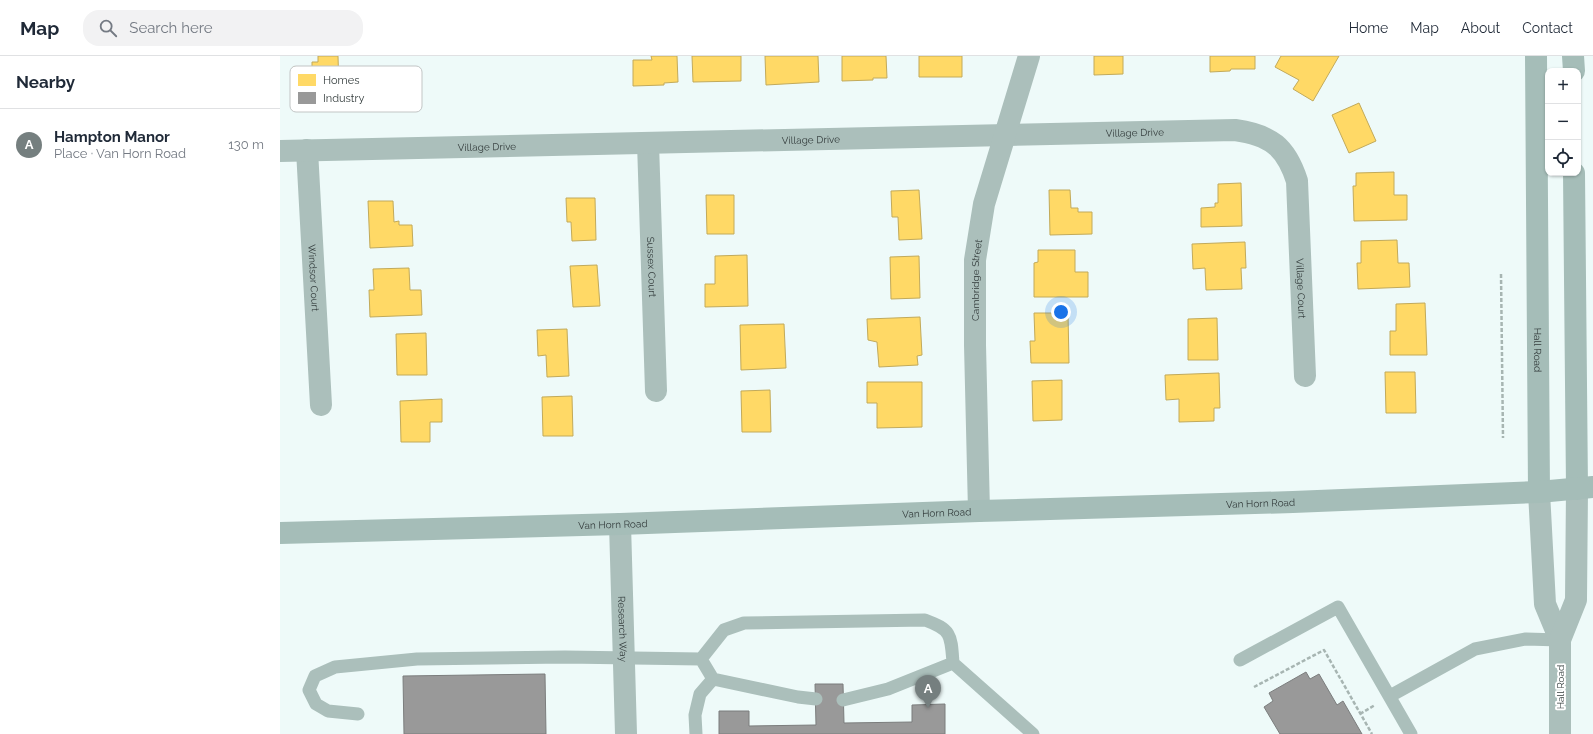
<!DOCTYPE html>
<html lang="en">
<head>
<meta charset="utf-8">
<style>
	:root { --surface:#fff; --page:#f2f2f3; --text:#1f2937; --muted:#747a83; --line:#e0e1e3; --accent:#757f7f }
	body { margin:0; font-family:Raleway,sans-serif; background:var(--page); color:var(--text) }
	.controls { position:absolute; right:12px; top:12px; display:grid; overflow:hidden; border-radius:8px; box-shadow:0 1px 3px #0004 }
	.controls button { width:36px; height:36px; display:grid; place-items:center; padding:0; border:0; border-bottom:1px solid var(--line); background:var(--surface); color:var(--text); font:20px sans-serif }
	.you { position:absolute; left:781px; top:256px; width:14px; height:14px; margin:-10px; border:3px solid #fff; border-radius:50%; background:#1a73e8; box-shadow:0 0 0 6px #1a73e833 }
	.badge { display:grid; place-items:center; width:26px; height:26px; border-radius:50%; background:var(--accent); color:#fff; font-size:13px; font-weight:700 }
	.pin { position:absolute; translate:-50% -33px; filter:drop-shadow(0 1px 2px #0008) }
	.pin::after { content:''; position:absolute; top:21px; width:14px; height:12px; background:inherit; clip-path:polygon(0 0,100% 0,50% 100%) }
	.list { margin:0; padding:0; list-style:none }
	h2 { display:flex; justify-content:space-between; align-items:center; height:52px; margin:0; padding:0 16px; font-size:17px }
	h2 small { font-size:13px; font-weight:400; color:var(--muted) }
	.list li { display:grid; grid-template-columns:26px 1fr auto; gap:12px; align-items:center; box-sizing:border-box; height:72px; padding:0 16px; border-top:1px solid var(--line) }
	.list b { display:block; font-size:15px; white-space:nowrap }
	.list p { margin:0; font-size:13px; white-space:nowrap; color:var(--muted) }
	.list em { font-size:13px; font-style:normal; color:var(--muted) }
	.icon { flex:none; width:22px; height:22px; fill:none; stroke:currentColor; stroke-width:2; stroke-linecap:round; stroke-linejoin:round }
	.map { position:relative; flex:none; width:1313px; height:678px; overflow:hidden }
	header { display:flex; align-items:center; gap:24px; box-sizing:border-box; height:56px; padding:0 20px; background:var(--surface); border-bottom:1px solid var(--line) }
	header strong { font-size:19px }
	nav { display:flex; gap:22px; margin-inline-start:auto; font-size:14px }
	.search { width:280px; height:36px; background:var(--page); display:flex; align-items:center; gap:10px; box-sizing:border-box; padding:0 14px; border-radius:16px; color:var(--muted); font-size:15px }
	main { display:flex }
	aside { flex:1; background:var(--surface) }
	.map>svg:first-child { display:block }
	.homes { fill:#ffd966; stroke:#c2aa5a }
	.industry { fill:#999; stroke:#7b7d7d }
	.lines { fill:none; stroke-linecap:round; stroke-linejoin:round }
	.path { stroke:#a7b5b2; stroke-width:2.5; stroke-dasharray:4 2; stroke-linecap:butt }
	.lane { stroke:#abbfbb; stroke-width:13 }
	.street { stroke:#abbfbb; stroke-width:22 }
	.secondary { stroke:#a5bdb8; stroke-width:22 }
	.labels { text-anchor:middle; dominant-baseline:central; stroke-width:4; stroke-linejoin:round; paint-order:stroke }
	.street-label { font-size:10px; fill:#343d3d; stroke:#fff }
	.key { fill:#fff; stroke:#c2c5c5; stroke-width:1 }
	.key-label { font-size:11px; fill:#343d3d }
</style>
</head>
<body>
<header>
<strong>Map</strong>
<div class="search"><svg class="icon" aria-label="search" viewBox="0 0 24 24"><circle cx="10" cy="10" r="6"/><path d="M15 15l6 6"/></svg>Search here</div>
<nav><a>Home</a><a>Map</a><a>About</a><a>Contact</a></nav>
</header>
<main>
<aside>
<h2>Nearby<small></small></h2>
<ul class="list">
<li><span class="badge">A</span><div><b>Hampton Manor</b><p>Place · Van Horn Road</p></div><em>130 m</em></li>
</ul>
</aside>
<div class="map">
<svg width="1313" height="678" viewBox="0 0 1313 678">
	<rect width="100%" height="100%" fill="#eefaf9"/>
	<path class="homes" d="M38,0h20l1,33 -15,1v2l-30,1 -1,-26h19v-5h6z
		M371,0h26l1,26 -14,1v2l-31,1v-26h19z
		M412,0h49v25l-48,1z
		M485,0h53l1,26 -53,3z
		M562,0h44l1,22h-14v2l-31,1z
		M639,0h43v21h-43z
		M814,0h29v18l-29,1z
		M930,0h45v13h-24l-1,2 -20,1z
		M1001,0h58l-26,45 -20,-12 6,-9 -24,-13z
		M1079,47l17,38 -27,12 -17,-38z
		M1114,116v23h13v25l-53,1 -1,-35h3v-13z
		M961,127l1,43 -41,1v-19l14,-1v-4h3v-19z
		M639,134l3,49 -23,1 -1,-23h-6l-1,-26z
		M769,134h21l1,18h7v4h14v22l-42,1z
		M426,139h28v39h-27z
		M286,142h29l1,42 -24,1 -1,-19h-4z
		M88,145h25l1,21 5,-1v4h13l1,21 -43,2z
		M1117,184l1,23h11l1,24 -52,2 -1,-26h4v-22z
		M965,186l1,26h-5l1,21 -36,1 -1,-22 -12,1 -1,-25z
		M758,194h37v22h13v25h-54v-34l4,-1z
		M467,199l1,51 -43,1v-23h10v-28z
		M639,200l1,42 -29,1 -1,-42z
		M317,209l3,41 -27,1 -3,-41z
		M129,212l1,22h11l1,25 -52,2 -1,-27h5l-1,-21z
		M1145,247l2,52h-37v-24h6v-27z
		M754,257h34l1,50h-38l-1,-22h5z
		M640,261l2,38 -5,1 1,9 -39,2 -2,-25 -9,-2 -1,-21z
		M937,262l1,42h-30v-41z
		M504,268l2,44 -45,2 -1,-45z
		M287,273l2,47 -22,1 -1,-22 -8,1 -1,-26z
		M146,277l1,42h-30l-1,-41z
		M1105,316h30l1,41h-30z
		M939,317l1,35h-6v13l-35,1v-23l-13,1 -1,-25z
		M782,324v40l-29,1 -1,-40z
		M587,326h55v45l-45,1v-25h-10z
		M490,334l1,42h-29l-1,-41z
		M292,340l1,40h-30l-1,-39z
		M162,343v23h-12v20h-29l-1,-41z"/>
	<path class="industry" d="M1026,616l4,7 9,-5 18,31 6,-4 19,33h-82l-16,-27 9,-6 -4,-8z
		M265,618l1,60h-142l-1,-58z
		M535,628h28l1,39 68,-1v-17l33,-1v30h-226v-23h30v15l67,-1z"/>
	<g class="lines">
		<path class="path" d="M1221,218l2,164
			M974,631l70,-37 48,84
			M1080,658l15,-9"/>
		<path class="lane" d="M421,603l12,20 85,18 18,2
			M960,604l98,-53 73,127
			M1110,640l85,-47 51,-10 34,1
			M563,644l45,-11 65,-26
			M78,658l-30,-3 -12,-7 -7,-14 6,-14 20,-9 82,-8 148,-2 136,2 23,-29 20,-7 181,-3c27,10 26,15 28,43l80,71
			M416,678l-1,-19 5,-21 13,-15"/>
		<g class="street">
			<path id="s1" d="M368,87l8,248"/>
			<path id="s2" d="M27,94l14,255"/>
			<path id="s3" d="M0,95l955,-21c36,5 51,17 62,51l8,195"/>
			<path d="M1259,436l6,112 15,36"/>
			<path id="s4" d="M699,455l-4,-166v-85l9,-56 45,-148"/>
			<path id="s5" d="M340,468l6,210"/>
			<path d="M1280,678v-94l16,-40 1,-111"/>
		</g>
		<g class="secondary">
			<path id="s6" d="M1256,0l3,436"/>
			<path d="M1293,0l1,15"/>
			<path d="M1294,117l3,316"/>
			<path id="s7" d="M0,477l340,-9 359,-13 314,-9 246,-10 54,-5"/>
		</g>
	</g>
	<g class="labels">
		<g class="street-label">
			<text stroke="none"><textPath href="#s3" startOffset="855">Village Drive</textPath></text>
			<text stroke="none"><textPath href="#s3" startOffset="531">Village Drive</textPath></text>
			<text stroke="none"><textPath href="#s3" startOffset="207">Village Drive</textPath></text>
			<text stroke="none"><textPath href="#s1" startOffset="124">Sussex Court</textPath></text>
			<text stroke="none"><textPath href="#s2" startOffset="128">Windsor Court</textPath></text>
			<text stroke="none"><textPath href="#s4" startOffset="231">Cambridge Street</textPath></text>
			<text stroke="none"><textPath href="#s3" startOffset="1149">Village Court</textPath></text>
			<text stroke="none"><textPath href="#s6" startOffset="294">Hall Road</textPath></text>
			<text stroke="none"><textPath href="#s7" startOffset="981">Van Horn Road</textPath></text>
			<text stroke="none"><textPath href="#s7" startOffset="657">Van Horn Road</textPath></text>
			<text stroke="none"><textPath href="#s7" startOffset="333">Van Horn Road</textPath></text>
			<text stroke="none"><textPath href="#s5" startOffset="105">Research Way</textPath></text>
			<text transform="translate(1280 631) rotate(-90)">Hall Road</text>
		</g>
	</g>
	<rect x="10" y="10" width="132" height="46" rx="6" class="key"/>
	<rect x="18" y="18" width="18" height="12" fill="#ffd966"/>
	<rect x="18" y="36" width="18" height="12" fill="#999"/>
	<g class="key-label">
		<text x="43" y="28">Homes</text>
		<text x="43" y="46">Industry</text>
	</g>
</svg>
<div class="controls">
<button>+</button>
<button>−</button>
<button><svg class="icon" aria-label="locate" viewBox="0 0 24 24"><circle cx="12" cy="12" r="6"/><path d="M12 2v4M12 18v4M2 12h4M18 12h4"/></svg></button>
</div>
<div class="you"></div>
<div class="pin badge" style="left:648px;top:652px">A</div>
</div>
</main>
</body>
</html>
